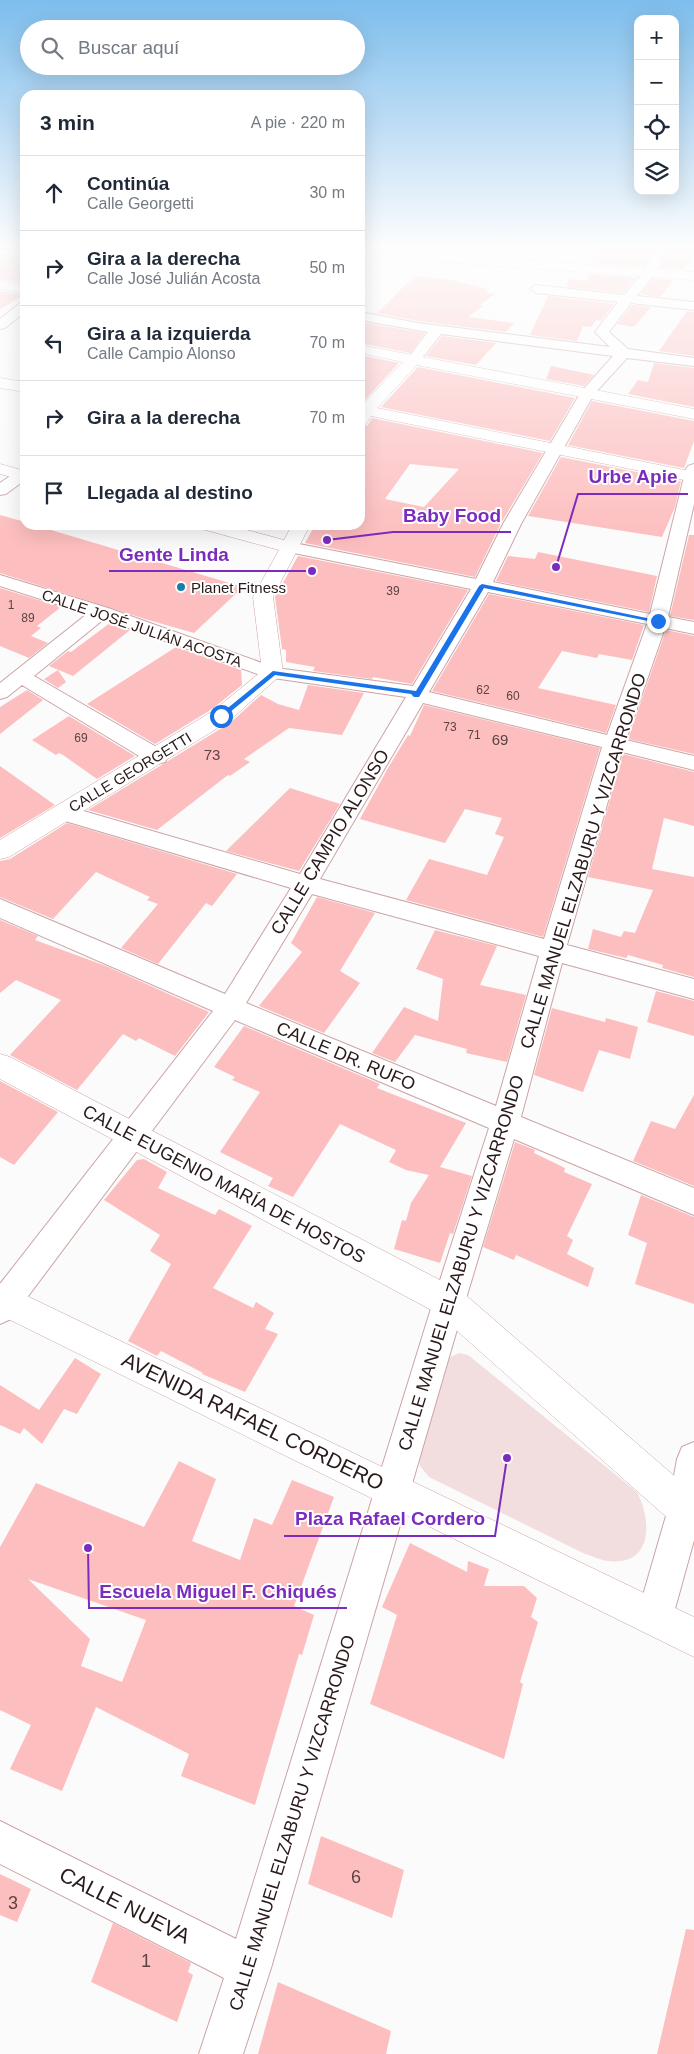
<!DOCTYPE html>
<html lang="es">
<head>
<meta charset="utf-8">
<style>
	:root { --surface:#fff; --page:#f6f6f7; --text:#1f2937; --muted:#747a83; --line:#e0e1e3 }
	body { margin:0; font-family:Helvetica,sans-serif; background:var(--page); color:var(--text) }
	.controls { position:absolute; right:15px; top:15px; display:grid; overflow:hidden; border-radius:10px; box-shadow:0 5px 20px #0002 }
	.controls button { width:45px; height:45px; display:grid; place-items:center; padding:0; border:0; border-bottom:1px solid var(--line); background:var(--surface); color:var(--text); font:25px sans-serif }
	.stop { position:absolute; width:15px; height:15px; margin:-11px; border:4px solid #1a73e8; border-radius:50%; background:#fff }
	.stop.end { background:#1a73e8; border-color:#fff; box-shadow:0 1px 5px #0008 }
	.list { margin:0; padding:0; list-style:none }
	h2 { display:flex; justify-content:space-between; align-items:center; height:65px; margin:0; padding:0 20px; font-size:21px }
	h2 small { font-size:16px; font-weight:400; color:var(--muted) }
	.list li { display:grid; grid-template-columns:32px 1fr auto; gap:15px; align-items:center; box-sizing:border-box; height:75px; padding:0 20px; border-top:1px solid var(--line) }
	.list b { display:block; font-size:19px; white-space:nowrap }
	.list p { margin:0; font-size:16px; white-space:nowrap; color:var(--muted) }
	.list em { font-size:16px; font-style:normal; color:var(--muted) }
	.icon { flex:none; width:28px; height:28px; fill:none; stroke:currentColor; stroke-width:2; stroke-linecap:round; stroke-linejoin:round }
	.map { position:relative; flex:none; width:694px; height:2054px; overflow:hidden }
	.search { position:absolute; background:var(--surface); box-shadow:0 5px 20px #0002; left:20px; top:20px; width:345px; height:55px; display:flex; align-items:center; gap:12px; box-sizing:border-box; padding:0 18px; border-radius:28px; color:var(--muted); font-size:19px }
	.panel { position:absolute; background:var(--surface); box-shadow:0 5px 20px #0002; left:20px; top:90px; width:345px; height:440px; border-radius:15px }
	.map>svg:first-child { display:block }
	.green { fill:#f2dede }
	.building { fill:#fdbebf; fill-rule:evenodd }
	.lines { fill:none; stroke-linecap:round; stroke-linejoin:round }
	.street-casing { stroke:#cda3a4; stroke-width:2 }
	.secondary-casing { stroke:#cda3a4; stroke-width:1 }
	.primary-casing { stroke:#cda3a4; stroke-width:1 }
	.street { fill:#fff; fill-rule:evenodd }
	.secondary { fill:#fff; fill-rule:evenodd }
	.primary { fill:#fff; fill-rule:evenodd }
	.route { fill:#1a73e8 }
	.poi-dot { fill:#177ea8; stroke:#fff; stroke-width:2 }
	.labels { text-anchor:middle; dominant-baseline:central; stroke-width:4; stroke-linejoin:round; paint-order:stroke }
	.far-number-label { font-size:12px; fill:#5e4243 }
	.far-poi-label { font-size:15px; fill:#29191a; stroke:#fff; text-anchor:start }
	.far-street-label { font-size:15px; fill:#29191a; stroke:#fff }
	.number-label { font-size:15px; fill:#5e4243 }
	.street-label { font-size:18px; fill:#29191a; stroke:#fff }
	.near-number-label { font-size:18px; fill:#5e4243 }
	.near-street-label { font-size:21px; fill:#29191a; stroke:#fff }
	.leader { fill:none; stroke:#7b2cbf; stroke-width:2 }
	.callout-dot { fill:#7b2cbf; stroke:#fff; stroke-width:2 }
	.callout-label { font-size:19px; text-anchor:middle; font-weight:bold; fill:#7b2cbf; stroke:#fff; stroke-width:4; stroke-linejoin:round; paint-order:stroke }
</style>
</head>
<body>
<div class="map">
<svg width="694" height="2054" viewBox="0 0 694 2054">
	<rect width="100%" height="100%" fill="#fbfbfb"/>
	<path class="green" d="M459,1353l9,2 169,137c15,29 16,74 -29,69 -8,-1 -16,-5 -23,-7l-156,-77 -9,-11 -2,-16 28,-91z"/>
	<path class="building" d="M597,249h56l-9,18 -52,-4z
		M669,249h25v7l-11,13 -23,-1z
		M0,256l25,4v23l-25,-4z
		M589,274l47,4 -13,15 -57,-6 3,-8 18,2z
		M415,276l36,4 38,9 -4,3 10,2 -15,11 3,1 -15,11 46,6 -8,9 -88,-11 -41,-8z
		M653,279l21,1 -14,17 -19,-3z
		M0,291l24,4 -24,14z
		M548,296l66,8 -13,17 -5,-1 -5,7 -8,-1 -6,15 -47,-6z
		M632,305l19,2 -17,20 -17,-3z
		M687,311l7,1v44l-35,-5z
		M360,322l65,11 -15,20 -50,-10z
		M442,336l54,7 -20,22 -50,-9z
		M360,355l39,8 -37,40 -2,-1z
		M654,363l40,5v39l-66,-13 10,-14 10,2z
		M551,366l43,9 -10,11 -38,-7z
		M418,367l157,31 -25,43 -169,-34z
		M592,401l102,20v20l-10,27 -116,-23z
		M372,418l171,35 -42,70 -26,54 -170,-34 10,-18h45v-97l8,-3zM410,464l49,5 -35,38 -39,-8z
		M561,457l120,24 -6,26 -13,30 -134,-21z
		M0,515l25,7v3h9l209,62 -49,46 -49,-14 -145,-46z
		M689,535h5v85l-24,-4z
		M538,552l119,24 -8,36 -153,-31 12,-25 27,3z
		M298,556l170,34 -56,94 -39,-7 -1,2 -59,-8 2,-4 -29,-5v-12l-4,-1 -7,-52z
		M0,588l61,19 -24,19 4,2 -10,8 17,7 -19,15 -29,-12z
		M489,594l155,31 -12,35 -33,-6 -2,4 -35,-7 -24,37 78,17 -10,28 -174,-42z
		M110,623l20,7 -57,46 -24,-10 19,-15 3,1z
		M666,630l28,6v118l-66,-15z
		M176,647l65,23 1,15 -30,24 -57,35 -68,-40z
		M58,670l8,12 -8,6 -14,-9z
		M308,685l56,8 -22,42 -53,-7 -45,31 6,3 -20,14 -2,-1 -71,55 -69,-20 142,-87 31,-28 17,9 21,6z
		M27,690l16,10 -43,34v-27z
		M424,705l176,43 -57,189 -137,-37 23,-41 58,16 17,-38 -9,-3 7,-16 -37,-9 -20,34 -85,-24 28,-51 20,-33 2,1z
		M69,716l66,40 -38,23 -34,-24 -4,-2 -3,2 -24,-15z
		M623,754l71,18v54l-30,-8 -12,51 42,8v100l-32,-9 1,-3 -35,-10 -2,3 -38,-9 5,-20 28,8 3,-6 11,2 18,-43 -65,-13z
		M0,766l55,39 -55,33z
		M290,788l50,16 -41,67 -73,-20z
		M67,823l170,51 -25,32 -6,-3 -48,61 -37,-16 37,-44 -11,-4 3,-3 -54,-25 -43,47 -53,-22v-36l10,-2z
		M317,897l58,16 -35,58 20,12 -36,50 -65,-27 43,-54 -11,-9z
		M0,920l38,16 -3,4 71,26 103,46 -34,44 -36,-18 -3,3 -13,-7 -46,56 -67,-35 51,-55 -45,-20 -16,13z
		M435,930l62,16 -17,39 46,10 -19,67 -41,-9 1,-4 -52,-14 -20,27 -23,-9 32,-46 34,14 5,-42 -27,-10z
		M656,991l38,10v35l-47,-14z
		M552,1008l53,14 1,-4 32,9 -8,32 -31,-9 -16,42 -49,-17z
		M244,1026l136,58 -3,4 89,35 -26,44 32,9 -19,58 -3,-1 -10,30 -46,-14 8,-29 4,1 5,-18 18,-28 -23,-5 -17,-8 7,-12 -56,-26 -47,73 -25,-11 5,-8 -53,-26 40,-60 -28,-12 3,-3 -21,-10z
		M0,1081l58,31 -44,53 -14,-8z
		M694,1095v91l-61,-25 18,-40 24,8z
		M515,1142l20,8 -1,3 31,15 -1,4 28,12 -25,52 6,4 -6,14 27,14 -6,19 -72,-32 -2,5 -31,-13z
		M144,1159l23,13 -9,16 57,27 4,-6 33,17 -39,62 40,20 3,-6 18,11 -9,16 13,5 -33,58 -43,-18 1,-1 -42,-22 -4,5 -29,-15 43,-77 -21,-13 10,-16 -56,-35 33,-40z
		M641,1195l53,22v87l-59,-20 12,-41 -19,-8z
		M75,1358l26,16 -24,40 -13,-5 -22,35 -18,-16 -4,6 -20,-9v-40l39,25z
		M179,1461l37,18 -24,62 48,19 14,-42 18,7 20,-45 42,17 -40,109 20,9 -12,40 -3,-1 -44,151 -74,-29 8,-22 -93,-47 -34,84 -52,-22 21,-44 -31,-15v-163l36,-64 108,44zM28,1579l118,41 -24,62 -41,-16 9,-27z
		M410,1543l57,29 1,-11 21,8 -5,17h40l13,12 -6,19 7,5 -18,60 3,2 -19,75 -134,-55 27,-89 -15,-8z
		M321,1836l83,34 -12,48 -84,-34z
		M0,1874l31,15 -14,33 -17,-7z
		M113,1923l78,40 -3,9 5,3 -16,47 -86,-40z
		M686,1929l8,1v124h-37z
		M278,1982l113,49 -5,23h-128z"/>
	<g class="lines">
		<defs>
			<path id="street" d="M0,249l25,1v8l-25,-4z
				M655,249h12l-12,25 -18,22 57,6v8l-63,-7 -22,29 19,17 66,9v8l-67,-8 -33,36 -73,130 -28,58 157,32 36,-145 2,-3 6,-2v40l-26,113 26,5v12l-29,-6 -39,112 68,16v14l-72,-18 -55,193 127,34v20l-132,-36 -41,154 173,71v27l-180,-76 -49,163 -194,666 -28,86h-44l25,-76 -224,-114v-43l236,118 197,-637 56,-174 -254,-108 -224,299 -11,5v-40l213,-273 -213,-93v-19l225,95 66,-106 -236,-70 -3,-5 3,-5 8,-3 237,69 106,-177 -140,-20 -162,-58 -70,57 131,76 3,5 -3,5 -8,2 -8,-2 -127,-77 -15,12 -7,2v-16l87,-69 -87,-28v-11l108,33 168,60 137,18 58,-97 -182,-37 -6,-1 -3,-4 3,-4 6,-1 187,37 27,-55 78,-132 32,-36 -172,-22 -22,28h-10l-2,-3 21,-27 -68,-12v-8l58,11 192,24 -15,-15 23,-30 -82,-9 -6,-4 6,-4 88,10 19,-22zM488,592l159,32 -40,111 -178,-43zM423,703l179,44 -58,192 -224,-60zM312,894l227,62 -43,150 -250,-103z
				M25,302v10l-20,16 -5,1v-10l20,-16z
				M22,470l3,1v9l-19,14 -6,1v-12l16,-11z
				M694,1442v98l-21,76 -5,13 -13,5 -13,-5 -5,-13 31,-107 9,-50 5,-12z"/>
			<path id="secondary" d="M0,1054l10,3 451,234 233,202v39l-22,-10 -235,-209 -437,-234z
				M0,1283l694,334v40l-694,-342z"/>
			<path id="primary" d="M360,249l334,23v8l-334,-24z
				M0,281l25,4v8l-25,-4z
				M360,345l334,64v10l-277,-54 -40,43 317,64v10l-323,-66 -5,8 -6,2v-22l2,1 41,-43 -43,-9z
				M0,378l25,4v10l-25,-4z
				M0,464l25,7v10l-25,-7z
				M199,525h29l56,15 8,-15h18l-37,72 10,76 -54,48 -220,136 -9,2v-19l213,-129 49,-40 -9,-74 26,-47 -77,-21z"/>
		</defs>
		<use href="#street" class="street-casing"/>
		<use href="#secondary" class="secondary-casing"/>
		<use href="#primary" class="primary-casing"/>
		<use href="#street" class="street"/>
		<use href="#secondary" class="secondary"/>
		<use href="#primary" class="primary"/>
	</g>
	<linearGradient id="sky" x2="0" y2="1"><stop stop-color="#7dbdec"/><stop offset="0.46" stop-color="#fdfdfd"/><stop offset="1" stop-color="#fdfdfd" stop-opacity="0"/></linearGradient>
	<rect width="694" height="536" fill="url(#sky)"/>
	<path class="route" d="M482,584l179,37 -3,2 -174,-35 -65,109h-5l-3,-3 -136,-19 -51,42 -6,-1 55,-45 143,20 63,-105z"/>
	<circle class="poi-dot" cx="181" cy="587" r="5"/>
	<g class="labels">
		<g class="far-number-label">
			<text x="393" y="591">39</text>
			<text x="11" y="605">1</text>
			<text x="28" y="618">89</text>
			<text x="483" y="690">62</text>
			<text x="513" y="696">60</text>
			<text x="450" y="727">73</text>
			<text x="474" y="735">71</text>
			<text x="81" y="738">69</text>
		</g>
		<g class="far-poi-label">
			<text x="191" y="587">Planet Fitness</text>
		</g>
		<g class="far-street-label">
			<text transform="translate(142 628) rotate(19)">CALLE JOSÉ JULIÁN ACOSTA</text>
			<text transform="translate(130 772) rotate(-31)">CALLE GEORGETTI</text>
		</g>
		<g class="number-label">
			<text x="500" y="739">69</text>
			<text x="212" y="754">73</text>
		</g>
		<g class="street-label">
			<text transform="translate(330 842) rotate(-59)">CALLE CAMPIO ALONSO</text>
			<text transform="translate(583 861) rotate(-73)">CALLE MANUEL ELZABURU Y VIZCARRONDO</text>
			<text transform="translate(346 1056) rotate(23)">CALLE DR. RUFO</text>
			<text transform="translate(224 1184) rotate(28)">CALLE EUGENIO MARÍA DE HOSTOS</text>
			<text transform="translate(461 1263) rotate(-73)">CALLE MANUEL ELZABURU Y VIZCARRONDO</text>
			<text transform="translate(292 1823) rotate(-73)">CALLE MANUEL ELZABURU Y VIZCARRONDO</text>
		</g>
		<g class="near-number-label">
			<text x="356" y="1877">6</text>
			<text x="13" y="1903">3</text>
			<text x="146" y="1961">1</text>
		</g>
		<g class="near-street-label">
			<text transform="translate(253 1421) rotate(26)">AVENIDA RAFAEL CORDERO</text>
			<text transform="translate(125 1905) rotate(27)">CALLE NUEVA</text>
		</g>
	</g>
	<path class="leader" d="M556 567L578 494H688M327 540L393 532H511M312 571L239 571H109M507 1458L495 1536H284M88 1548L89 1608H347"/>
	<g class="callout-dot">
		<circle cx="556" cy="567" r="5"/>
		<circle cx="327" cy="540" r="5"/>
		<circle cx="312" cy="571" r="5"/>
		<circle cx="507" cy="1458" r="5"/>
		<circle cx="88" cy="1548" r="5"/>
	</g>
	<g class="callout-label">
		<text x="633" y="483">Urbe Apie</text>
		<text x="452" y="522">Baby Food</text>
		<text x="174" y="561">Gente Linda</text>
		<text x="390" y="1525">Plaza Rafael Cordero</text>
		<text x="218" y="1598">Escuela Miguel F. Chiqués</text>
	</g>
</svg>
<div class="controls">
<button>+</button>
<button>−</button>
<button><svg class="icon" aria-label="locate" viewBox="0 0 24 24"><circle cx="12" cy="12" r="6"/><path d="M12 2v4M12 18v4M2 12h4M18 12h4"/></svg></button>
<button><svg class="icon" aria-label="layers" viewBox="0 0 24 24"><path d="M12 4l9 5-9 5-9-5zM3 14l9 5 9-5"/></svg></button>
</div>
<div class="stop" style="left:221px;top:716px"></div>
<div class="stop end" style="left:658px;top:621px"></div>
<div class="search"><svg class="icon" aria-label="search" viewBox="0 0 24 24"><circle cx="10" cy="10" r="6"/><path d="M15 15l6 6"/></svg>Buscar aquí</div>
<section class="panel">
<h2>3 min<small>A pie · 220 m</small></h2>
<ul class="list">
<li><svg class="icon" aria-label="ahead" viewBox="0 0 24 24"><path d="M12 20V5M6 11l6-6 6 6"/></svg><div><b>Continúa</b><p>Calle Georgetti</p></div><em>30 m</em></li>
<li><svg class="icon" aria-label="right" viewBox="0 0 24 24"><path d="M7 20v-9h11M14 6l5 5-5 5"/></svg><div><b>Gira a la derecha</b><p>Calle José Julián Acosta</p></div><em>50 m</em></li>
<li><svg class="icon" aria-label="left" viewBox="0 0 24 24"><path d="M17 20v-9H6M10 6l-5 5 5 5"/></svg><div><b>Gira a la izquierda</b><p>Calle Campio Alonso</p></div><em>70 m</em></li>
<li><svg class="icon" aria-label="right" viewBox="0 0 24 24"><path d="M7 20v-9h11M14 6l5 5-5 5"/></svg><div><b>Gira a la derecha</b></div><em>70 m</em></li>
<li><svg class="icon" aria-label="arrive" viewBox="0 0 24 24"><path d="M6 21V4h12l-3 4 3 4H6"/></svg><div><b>Llegada al destino</b></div></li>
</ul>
</section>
</div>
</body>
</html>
